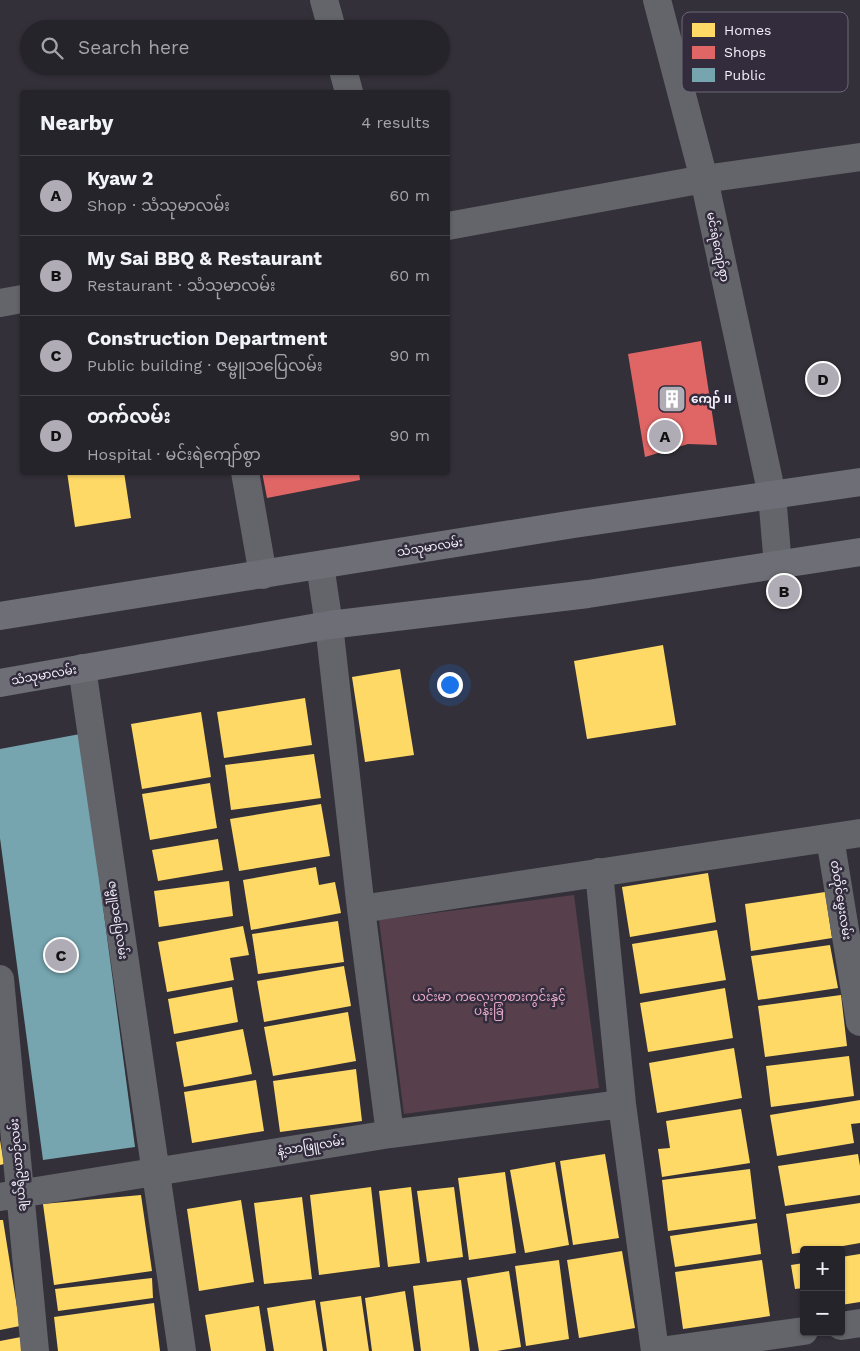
<!DOCTYPE html>
<html lang="en">
<head>
<meta charset="utf-8">
<style>
	:root { --surface:#26242b; --page:#2e2c33; --text:#f1f3f6; --muted:#a4a4a9; --line:#424147; --accent:#b0acb6 }
	body { margin:0; font-family:"Work Sans","Noto Sans Myanmar",sans-serif; background:var(--page); color:var(--text) }
	.controls { position:absolute; right:15px; bottom:15px; display:grid; overflow:hidden; border-radius:5px; box-shadow:0 1px 4px #0004 }
	.controls button { width:45px; height:45px; display:grid; place-items:center; padding:0; border:0; border-bottom:1px solid var(--line); background:var(--surface); color:var(--text); font:25px sans-serif }
	.you { position:absolute; left:449px; top:684px; width:18px; height:18px; margin:-12px; border:4px solid #fff; border-radius:50%; background:#1a73e8; box-shadow:0 0 0 8px #1a73e833 }
	.badge { display:grid; place-items:center; width:32px; height:32px; border-radius:50%; background:var(--accent); color:#111; font-size:16px; font-weight:700 }
	.pin { position:absolute; translate:-50% -50%; border:2px solid #fff; box-shadow:0 1px 5px #0006 }
	.list { margin:0; padding:0; list-style:none }
	h2 { display:flex; justify-content:space-between; align-items:center; height:65px; margin:0; padding:0 20px; font-size:21px }
	h2 small { font-size:16px; font-weight:400; color:var(--muted) }
	.list li { display:grid; grid-template-columns:32px 1fr auto; gap:15px; align-items:center; box-sizing:border-box; height:80px; padding:0 20px; border-top:1px solid var(--line) }
	.list b { display:block; font-size:19px; white-space:nowrap }
	.list p { margin:0; font-size:16px; white-space:nowrap; color:var(--muted) }
	.list em { font-size:16px; font-style:normal; color:var(--muted) }
	.icon { flex:none; width:28px; height:28px; fill:none; stroke:currentColor; stroke-width:2; stroke-linecap:round; stroke-linejoin:round }
	.map { position:relative; flex:none; width:860px; height:1351px; overflow:hidden }
	.search { position:absolute; background:var(--surface); box-shadow:0 1px 4px #0004; left:20px; top:20px; width:430px; height:55px; display:flex; align-items:center; gap:12px; box-sizing:border-box; padding:0 18px; border-radius:28px; color:var(--muted); font-size:19px }
	.panel { position:absolute; background:var(--surface); box-shadow:0 1px 4px #0004; left:20px; top:90px; width:430px; height:385px; border-radius:5px }
	.map>svg:first-child { display:block }
	.green { fill:#573f4c }
	.homes { fill:#ffd966 }
	.shops { fill:#e06666 }
	.public { fill:#76a5af }
	.lines { fill:none; stroke-linecap:round; stroke-linejoin:round }
	.minor { stroke:#64656a; stroke-width:28 }
	.primary { stroke:#6e6e76; stroke-width:28 }
	.labels { text-anchor:middle; dominant-baseline:central; stroke-width:5; stroke-linejoin:round; paint-order:stroke }
	.street-label { font-size:12px; fill:#f3effa; stroke:#322c3d }
	.poi-label { font-size:12px; font-weight:bold; fill:#f3effa; stroke:#322c3d; text-anchor:start }
	.park-label { font-size:12px; fill:#ebaccc; stroke:#322c3d }
	.key { fill:#322c3d; stroke:#6c6676; stroke-width:1 }
	.key-label { font-size:14px; fill:#f3effa }
</style>
</head>
<body>
<div class="map">
<svg width="860" height="1351" viewBox="0 0 860 1351">
	<rect width="100%" height="100%" fill="#333039"/>
	<path class="green" d="M574,895l25,193 -195,26 -25,-194z"/>
	<path class="homes" d="M67,472h57l7,46 -56,9z
		M663,645l13,80 -89,14 -13,-78z
		M400,669l14,86 -49,7 -13,-85z
		M305,698l7,47 -88,13 -7,-46z
		M201,712l10,65 -69,12 -11,-65z
		M314,754l7,44 -90,12 -6,-45z
		M210,783l7,45 -67,12 -8,-46z
		M321,804l9,52 -91,15 -9,-52z
		M218,839l5,31 -65,11 -6,-31z
		M316,867l3,18 16,-3 6,31 -90,17 -8,-50z
		M708,873l8,49 -86,15 -8,-50z
		M229,881l4,35 -74,11 -5,-36z
		M825,892l7,46 -81,13 -6,-47z
		M338,921l6,41 -86,12 -6,-40z
		M243,926l6,29 -19,3 4,22 -67,12 -9,-50z
		M717,930l9,50 -86,14 -8,-50z
		M830,945l8,43 -80,12 -7,-44z
		M344,966l7,40 -87,16 -7,-41z
		M232,987l6,35 -64,12 -6,-35z
		M725,988l8,50 -85,14 -8,-49z
		M841,995l6,51 -82,11 -7,-51z
		M348,1012l8,49 -83,15 -9,-49z
		M243,1029l9,45 -68,13 -8,-45z
		M734,1048l8,50 -85,15 -8,-50z
		M849,1056l5,40 -83,11 -5,-41z
		M356,1069l6,52 -82,11 -7,-51z
		M256,1080l8,51 -72,12 -8,-51z
		M860,1100v23l-9,1 3,19 -77,13 -7,-41z
		M741,1109l9,54 -88,14 -4,-28 12,-1 -4,-27z
		M0,1140l4,24 -4,1z
		M605,1154l14,84 -46,7 -13,-84z
		M858,1154l2,12v29l-75,11 -7,-40z
		M555,1162l14,83 -44,8 -15,-83z
		M750,1169l6,50 -88,12 -6,-51z
		M505,1172l11,81 -47,7 -11,-82z
		M371,1187l9,80 -61,8 -9,-80z
		M411,1187l9,76 -32,4 -9,-76z
		M454,1187l9,70 -36,5 -10,-71z
		M141,1195l11,76 -98,14 -11,-81z
		M302,1197l10,82 -48,5 -10,-81z
		M241,1200l13,82 -55,9 -12,-82z
		M860,1203v40l-40,7h-16v2l-12,2 -6,-40z
		M0,1220h3l17,106 -20,4z
		M757,1223l4,31 -86,13 -5,-31z
		M622,1251l13,77 -56,10 -12,-78z
		M860,1254v48l-19,3v-48z
		M559,1260l10,79 -43,7 -11,-80z
		M762,1260l8,56 -87,13 -8,-57z
		M804,1263v25l-9,1 -4,-24z
		M509,1271l12,76 -24,4h-18l-12,-73z
		M152,1278l1,20 -95,13 -3,-22z
		M461,1280l9,71h-49l-8,-65z
		M405,1291l9,60h-42l-7,-53z
		M361,1296l8,55h-42l-7,-49z
		M315,1300l8,51h-49l-7,-43z
		M154,1303l6,48h-102l-4,-34z
		M259,1306l7,45h-55l-6,-36z
		M21,1337l1,14h-22v-10z"/>
	<path class="shops" d="M701,341l16,104 -29,-1 -43,13 -17,-103z
		M262,472h97l1,8 -93,18z"/>
	<path class="public" d="M80,734l55,413 -92,13 -43,-322v-89z"/>
	<g class="lines">
		<path class="minor" d="M324,0l8,29
			M657,0l47,179 68,316 6,71
			M342,66l7,26
			M448,226l256,-47 156,-22
			M0,303l22,-4
			M245,472l18,103
			M320,565l9,60 32,284 29,225
			M82,668l100,683
			M830,838l30,184
			M599,872l23,232 33,247
			M361,909l499,-76
			M0,979l35,372
			M0,1197l390,-63 232,-30
			M841,1326l19,-3
			M660,1351l144,-20"/>
		<path class="primary" d="M0,616l574,-92 286,-42
			M0,683l329,-58 259,-31 272,-42"/>
	</g>
	<defs>
		<symbol id="building-square" viewBox="-11 -11 22 22"><rect x="-9" y="-9" width="18" height="18" rx="4" fill="#b0acb6" stroke="#322c3d"/><path d="M-4-6H4V6H1V3H-1V6H-4ZM-2.5-4.3h1.7v1.8h-1.7ZM.8-4.3h1.7v1.8H.8ZM-2.5-1h1.7V.8h-1.7ZM.8-1h1.7V.8H.8Z" fill="#fff"/></symbol>
	</defs>
	<g fill-rule="evenodd">
		<use href="#building-square" x="656" y="383" width="32" height="32"/>
	</g>
	<g class="labels">
		<g class="street-label">
			<text transform="translate(718 247) rotate(78)">မင်းရဲကျော်စွာ</text>
			<text transform="translate(430 547) rotate(-9)">သံသုမာလမ်း</text>
			<text transform="translate(44 675) rotate(-10)">သံသုမာလမ်း</text>
			<text transform="translate(841 900) rotate(81)">တံတိုင်မွှေးလမ်း</text>
			<text transform="translate(118 920) rotate(82)">ဇမ္ဗူသပြေလမ်း</text>
			<text transform="translate(311 1146) rotate(-9)">နံ့သာဖြူလမ်း</text>
			<text transform="translate(18 1165) rotate(-95)">ချယ်ရီဥယာဉ်လမ်း</text>
		</g>
		<g class="poi-label">
			<text x="691" y="399">ကျော် II</text>
		</g>
		<g class="park-label">
			<text x="489" y="997">ယင်းမာ ကလေးကစားကွင်းနှင့်<tspan x="489" dy="14">ပန်းခြံ</tspan></text>
		</g>
	</g>
	<rect x="682" y="12" width="166" height="80" rx="8" class="key"/>
	<rect x="692" y="23" width="23" height="14" fill="#ffd966"/>
	<rect x="692" y="46" width="23" height="13" fill="#e06666"/>
	<rect x="692" y="68" width="23" height="14" fill="#76a5af"/>
	<g class="key-label">
		<text x="724" y="35">Homes</text>
		<text x="724" y="57">Shops</text>
		<text x="724" y="80">Public</text>
	</g>
</svg>
<div class="controls">
<button>+</button>
<button>−</button>
</div>
<div class="you"></div>
<div class="pin badge" style="left:665px;top:436px">A</div>
<div class="pin badge" style="left:784px;top:591px">B</div>
<div class="pin badge" style="left:61px;top:955px">C</div>
<div class="pin badge" style="left:823px;top:379px">D</div>
<div class="search"><svg class="icon" aria-label="search" viewBox="0 0 24 24"><circle cx="10" cy="10" r="6"/><path d="M15 15l6 6"/></svg>Search here</div>
<section class="panel">
<h2>Nearby<small>4 results</small></h2>
<ul class="list">
<li><span class="badge">A</span><div><b>Kyaw 2</b><p>Shop · သံသုမာလမ်း</p></div><em>60 m</em></li>
<li><span class="badge">B</span><div><b>My Sai BBQ &amp; Restaurant</b><p>Restaurant · သံသုမာလမ်း</p></div><em>60 m</em></li>
<li><span class="badge">C</span><div><b>Construction Department</b><p>Public building · ဇမ္ဗူသပြေလမ်း</p></div><em>90 m</em></li>
<li><span class="badge">D</span><div><b>တက်လမ်း</b><p>Hospital · မင်းရဲကျော်စွာ</p></div><em>90 m</em></li>
</ul>
</section>
</div>
</body>
</html>
